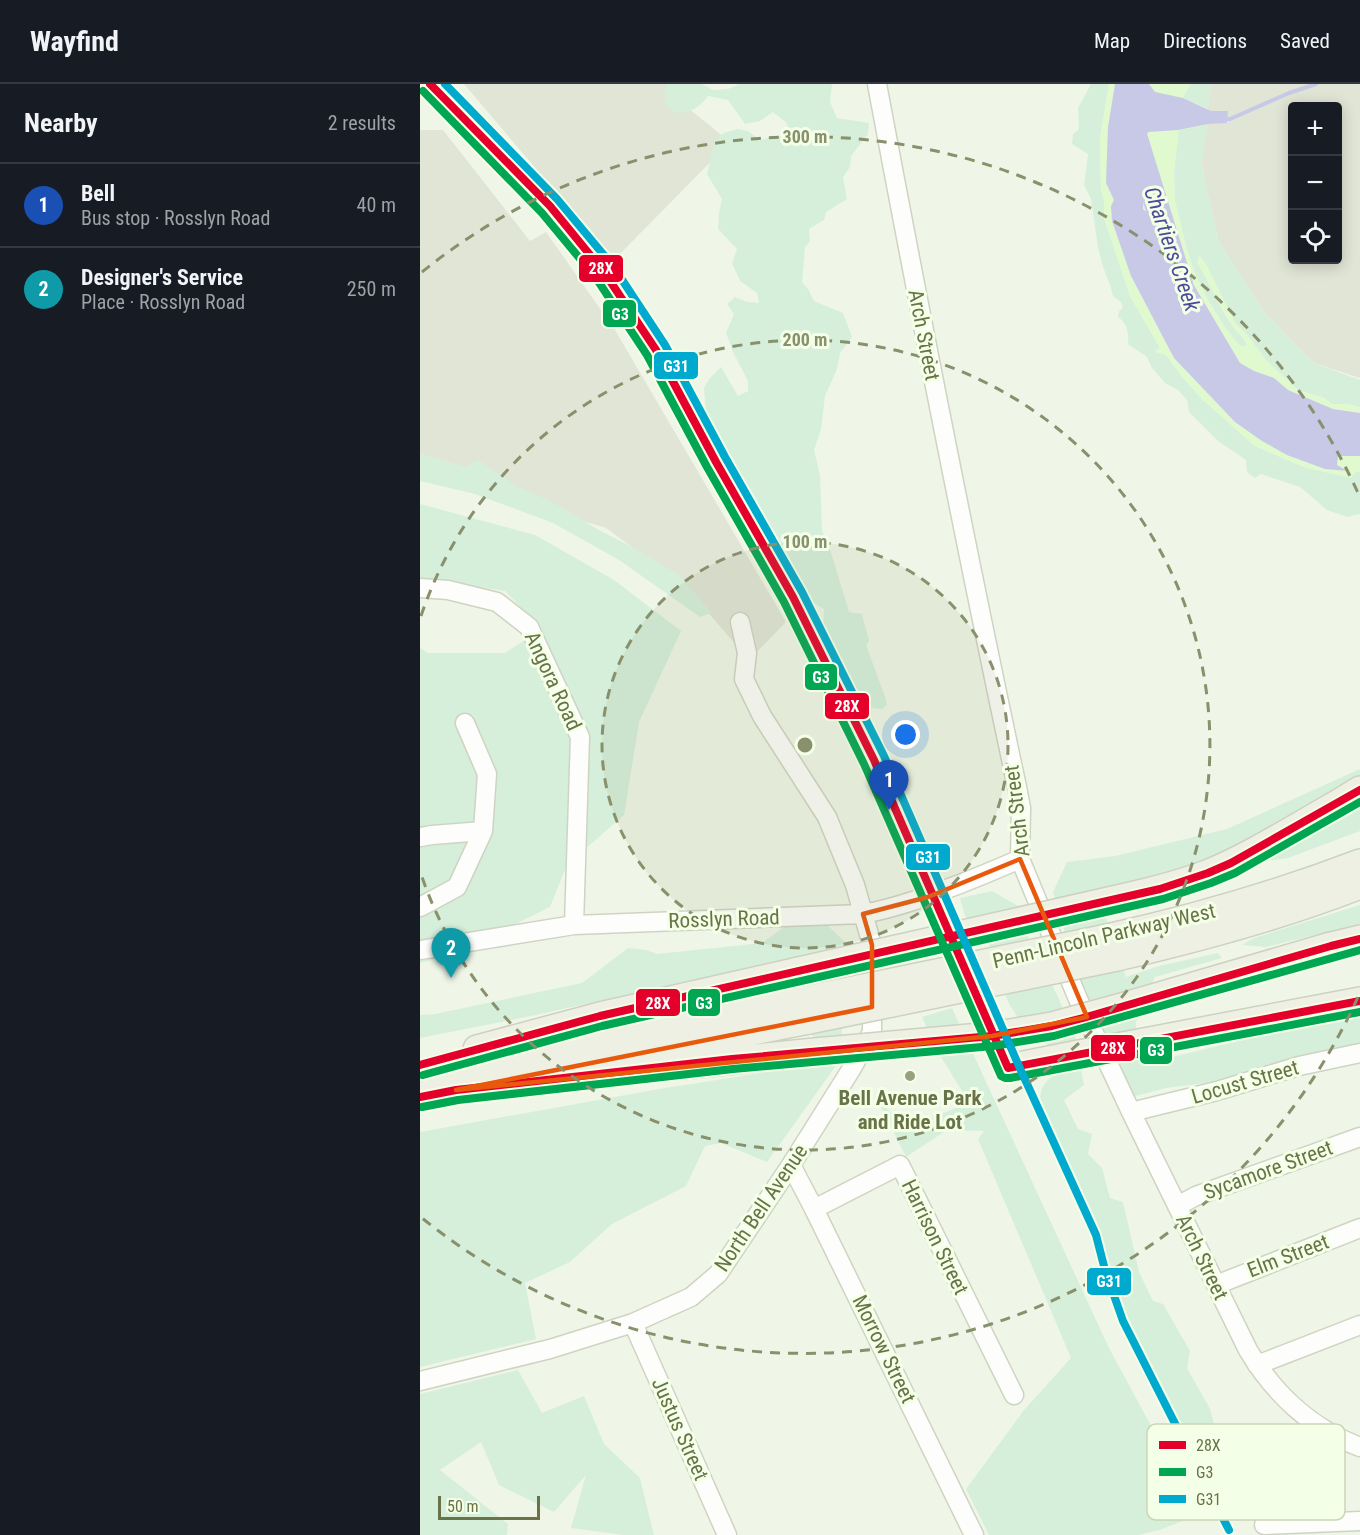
<!DOCTYPE html>
<html lang="en">
<head>
<meta charset="utf-8">
<style>
	:root { --surface:#171b24; --page:#242831; --text:#f1f3f6; --muted:#9ea1a6; --line:#363941; --accent:#7c3aed }
	body { margin:0; font-family:"Roboto Condensed",sans-serif; background:var(--page); color:var(--text) }
	.controls { position:absolute; right:18px; top:18px; display:grid; overflow:hidden; border-radius:6px; box-shadow:0 3px 15px #0003 }
	.controls button { width:54px; height:54px; display:grid; place-items:center; padding:0; border:0; border-bottom:2px solid var(--line); background:var(--surface); color:var(--text); font:30px sans-serif }
	.scale { position:absolute; left:18px; bottom:15px; width:102px; box-sizing:border-box; padding-left:6px; border:3px solid #6a7248; border-top:0; font-size:16px; line-height:21px; white-space:nowrap; color:#6a7248; -webkit-text-stroke:4px #f4ffe7; paint-order:stroke }
	.you { position:absolute; left:486px; top:651px; width:21px; height:21px; margin:-15px; border:4px solid #fff; border-radius:50%; background:#1a73e8; box-shadow:0 0 0 9px #1a73e833 }
	.badge { display:grid; place-items:center; width:39px; height:39px; border-radius:50%; background:var(--accent); color:#fff; font-size:20px; font-weight:700 }
	.pin { position:absolute; translate:-50% -50px; filter:drop-shadow(0 2px 3px #0008) }
	.pin::after { content:''; position:absolute; top:32px; width:21px; height:18px; background:inherit; clip-path:polygon(0 0,100% 0,50% 100%) }
	.list { margin:0; padding:0; list-style:none }
	h2 { display:flex; justify-content:space-between; align-items:center; height:78px; margin:0; padding:0 24px; font-size:26px }
	h2 small { font-size:20px; font-weight:400; color:var(--muted) }
	.list li { display:grid; grid-template-columns:39px 1fr auto; gap:18px; align-items:center; box-sizing:border-box; height:84px; padding:0 24px; border-top:2px solid var(--line) }
	.list b { display:block; font-size:22px; white-space:nowrap }
	.list p { margin:0; font-size:20px; white-space:nowrap; color:var(--muted) }
	.list em { font-size:20px; font-style:normal; color:var(--muted) }
	.icon { flex:none; width:33px; height:33px; fill:none; stroke:currentColor; stroke-width:2; stroke-linecap:round; stroke-linejoin:round }
	.map { position:relative; flex:none; width:940px; height:1451px; overflow:hidden }
	header { display:flex; align-items:center; gap:36px; box-sizing:border-box; height:84px; padding:0 30px; background:var(--surface); border-bottom:2px solid var(--line) }
	header strong { font-size:28px }
	nav { display:flex; gap:33px; margin-inline-start:auto; font-size:21px }
	main { display:flex }
	aside { flex:1; background:var(--surface) }
	.map>svg:first-child { display:block }
	.industrial { fill:#e0e5d5; fill-rule:evenodd }
	.green { fill:#d5efdb }
	.sand { fill:#e0f9cf }
	.water { fill:#c7c9e6 }
	.lines { fill:none; stroke-linecap:round; stroke-linejoin:round }
	.stream { stroke:#c7c9e6; stroke-width:4 }
	.river { stroke:#c7c9e6; stroke-width:24 }
	.minor-casing { stroke:#cfd4c2; stroke-width:21 }
	.highway-casing { stroke:#cdd2c0; stroke-width:30 }
	.minor { stroke:#fdfefb; stroke-width:18 }
	.highway { stroke:#eef0e3; stroke-width:27 }
	.highway-bridge-casing { stroke:#cdd2c0; stroke-width:30; stroke-linecap:butt }
	.highway-bridge { stroke:#eef0e3; stroke-width:27 }
	.bus-1-casing { stroke:#f4ffe7; stroke-width:12 }
	.bus-2-casing { stroke:#f4ffe7; stroke-width:12 }
	.bus-3-casing { stroke:#f4ffe7; stroke-width:12 }
	.bus-1 { stroke:#e4002b; stroke-width:8 }
	.bus-2 { stroke:#00a651; stroke-width:8 }
	.bus-3 { stroke:#00a9ce; stroke-width:8 }
	.marked { fill:none; stroke:#e8590c; stroke-width:4.5; stroke-linejoin:round }
	.ring { fill:none; stroke:#89906c; stroke-width:3; stroke-dasharray:10 8 }
	.poi-dot { fill:#99a080; stroke:#f4ffe7; stroke-width:2 }
	.labels { text-anchor:middle; dominant-baseline:central; stroke-width:6; stroke-linejoin:round; paint-order:stroke }
	.street-label { font-size:21px; fill:#6a7248; stroke:#f4ffe7 }
	.poi-label { font-size:21px; font-weight:bold; fill:#6a7248; stroke:#f4ffe7 }
	.water-label { font-size:22px; font-style:italic; fill:#4d4b9b; stroke:#f4ffe7 }
	.key { fill:#f4ffe7; stroke:#cbd5b7; stroke-width:1.5 }
	.key-label { font-size:16px; fill:#6a7248 }
	.centre { fill:#89906c; stroke:#f4ffe7; stroke-width:3 }
	.ring-label { font-size:18px; text-anchor:middle; font-weight:bold; fill:#89906c; stroke:#f4ffe7; stroke-width:6; stroke-linejoin:round; paint-order:stroke }
	.line-badge { stroke:#f4ffe7; stroke-width:2 }
	.badge-label { font-size:16px; text-anchor:middle; font-weight:bold; fill:#fff }
</style>
</head>
<body>
<header>
<strong>Wayfind</strong>
<nav><a>Map</a><a>Directions</a><a>Saved</a></nav>
</header>
<main>
<aside>
<h2>Nearby<small>2 results</small></h2>
<ul class="list">
<li><span class="badge" style="background:#1a4fb4">1</span><div><b>Bell</b><p>Bus stop · Rosslyn Road</p></div><em>40 m</em></li>
<li><span class="badge" style="background:#0f9aa8">2</span><div><b>Designer's Service</b><p>Place · Rosslyn Road</p></div><em>250 m</em></li>
</ul>
</aside>
<div class="map">
<svg width="940" height="1451" viewBox="0 0 940 1451">
	<rect width="100%" height="100%" fill="#eff6e7"/>
	<path class="industrial" d="M44,0h211l-3,11 58,47 -116,118z
		M791,0h149v294l-46,-15 -50,-51 -46,-72 -17,-77zM872,22h46v154h-46z
		M0,46h23l87,111 16,-9 69,98 171,292 -37,38 -64,-74 -79,-58 -186,-56z"/>
	<path class="green" d="M247,0h35l11,6 15,-1 12,-5h92l-2,18 7,16 32,5 -1,11 -17,22 -1,11 -7,10 4,22 -21,13 -2,8 -15,9 1,12 -5,6 -3,35 6,7 6,12 29,12 9,24 -12,16 -3,16 -12,27 -4,33 -7,21 6,25 2,56 7,15 20,66 13,2 7,27 -3,4 19,52 2,8 -5,4 -11,-1 -9,-9 -14,-23 -12,-27 -13,-17 1,-23 -19,-11 -98,-175 -3,-35 5,-9 12,-12 17,29 10,-5v-10l-15,-29 -7,-19 8,-19 -7,-10 8,-7 12,5 12,1 -2,-10 -17,-12 -8,-18 5,-14 -19,-20 1,-16 3,-14 -15,-25 8,-34 9,-7 13,-4 11,2 12,9 12,-3 16,-1 -1,-13 -14,-11 -13,9 -15,3 -17,-24 -20,-4c-7,10 -21,21 -34,15 -3,-1 -5,-4 -8,-6l-1,-15z
		M671,0h18l-9,54 1,52 3,10v18l26,78 30,52 -5,4 11,3 17,23 19,21 53,47 51,22 54,4v42l-13,3 -20,-7 -27,-23 -39,-13 -6,4 -8,-6 -1,-12 -28,-19 -29,-29 -2,-12 -9,-10 -13,-7 -13,-15 -5,-11 -19,-13c1,-11 -1,-21 -10,-27l1,-6 4,-3 -2,-6 -8,-6 -3,-11 -7,-18 -5,-20 -7,-48 -7,-14 4,-31 -16,-10 1,-10 6,-5 -1,-21z
		M770,0h21l-3,25 -25,-11z
		M788,40l-7,39 17,77 46,72 50,51 46,17v27l-13,-3h-15l-8,-6 -26,-8 -33,-31 -17,-23 -13,-13 -28,-57 -7,-10c8,20 15,42 26,60 7,11 17,20 22,31l-8,-1 -14,-17 -17,-27 -14,-28 -9,-28 -11,-45 -1,-28 4,-43z
		M0,369l46,14 12,-7 40,27 33,14 48,29 33,17 46,27 34,39 -12,4 -81,-57 -66,-37 -78,-29 -55,-13z
		M0,420l115,31 79,45 67,51 -42,91 -15,93 -57,50 -17,42 -94,46 -36,10v-315l8,5h77l37,-24 -37,-38 -85,-13z
		M940,685v62l-72,27 -122,15 -62,16 1,26 21,62 33,-11 59,-13 4,5 -67,19 -19,45v7l15,33 121,-29 88,-15v39l-137,24 -57,7 -34,9 -51,-109 -28,-96 14,-30 48,-6 112,-27z
		M572,807l26,15 10,31 30,60 17,39 9,49 -20,15 14,29 14,5 -4,20 14,14 8,30 13,4 16,70 14,29 10,3 27,47 -3,17 23,41 14,49 15,24 13,8 6,16 -18,9 -11,1 -74,-137 -41,-85 -9,-42 -64,-141c-2,-23 0,-27 19,-40l-10,-24 -32,-29 -10,-16 -21,-62 -22,-24 -5,-18z
		M940,821v19l-94,23 -24,-2 12,-7z
		M404,838l24,23 -8,115 -73,102 -46,-19 -16,3 -19,40 -74,38 -42,38 -45,21 11,56 -116,28v-235l239,-43 158,-25 -16,-108 -265,59 -116,23v-23l15,-1 147,-31 46,-35 19,2 10,4 105,-11 22,-16z
		M532,924l156,338 91,169 -40,15 -21,5h-149l-23,-46 58,-79 47,-52 -93,-219 6,-8 -37,-1 -41,27 -29,-58 18,17 25,6 41,-16 1,-15 -24,-39 -16,-35z
		M98,1286l24,43 42,-17 20,48 36,34 14,57h-31l-52,-7 15,-53 -32,37 -55,-27 -18,-43 -41,28 68,54 -1,11h-87v-141z"/>
	<path class="sand" d="M689,0h6l-7,43 6,73 -2,21 19,55 43,82 61,64 111,48 -9,-5 2,-10 21,1v16h-4l-5,6 -45,-10 -51,-22 -53,-47 -19,-21 -17,-23 -12,-3 6,-4 -30,-52 -26,-78v-18l-3,-10 -1,-52z
		M712,0h58l-7,14 10,5 -2,25 -12,2 -5,43 1,28 11,45 9,28 14,28 17,27 14,17h8l-3,-6 -10,-10 -10,-16 -28,-52 2,-7 8,11 28,57 13,13 17,23 33,31 26,8 8,6h15l13,3v6l-27,-4 -45,-19 -14,-12 -21,-7 -13,-8 -13,-21 -69,-94 -4,-29 -11,-10 1,-24 -6,-26z"/>
	<path class="water" d="M695,0h34l6,8 28,6 28,13h17l-1,12 -19,1 -30,6 -30,2 -10,27 6,26 -1,24 11,10 4,29 18,7 64,108 14,8 20,7 14,12 45,19 27,4v43h-22l-1,9 11,6 -23,-2 -38,-14 -25,-14 -27,-19 -61,-64 -43,-82 -19,-55 -1,-15 3,-6 -8,-17 2,-56z"/>
	<g class="lines">
		<path class="stream" d="M804,35h6l59,-26 27,-9"/>
		<path class="river" d="M708,0l-3,19 56,181"/>
		<defs>
			<path id="minor" d="M457,0c44,235 90,469 140,703l4,21 -1,51 58,140 53,113 117,238c26,44 64,79 112,97
				M0,504l28,2 49,12 32,25 51,110 -6,188
				M0,753l12,-2 51,-4
				M0,823l37,-20 26,-56 4,-57 -22,-51
				M0,866l154,-25 289,-11c33,-6 65,-18 97,-30 20,-8 40,-16 60,-25
				M711,1028l86,-21 82,-25 61,-13
				M371,1081l23,44 160,326
				M757,1122l19,-10 164,-59
				M394,1125l86,-44 114,230
				M796,1201l144,-57
				M213,1239l94,212
				M837,1281l103,-40
				M0,1297l130,-32 83,-26 58,-26 27,-23 73,-109 61,-97 20,-36v-87l-17,-60 -28,-68 -65,-101 -18,-37 3,-26 -7,-31
				M895,1340c-3,11 -10,25 -10,37 1,13 22,48 28,61
				M844,1441l96,-4"/>
			<path id="highway" d="M919,719l21,-13
				M692,853c84,-19 167,-43 248,-74
				M697,873c82,-19 164,-41 243,-72
				M709,921l202,-59 29,-7
				M703,962l237,-45
				M57,965l123,-33 199,-45
				M588,984l71,-14
				M219,986l176,-18
				M0,993l385,-77
				M0,1013l389,-77"/>
		</defs>
		<use href="#minor" class="minor-casing"/>
		<use href="#highway" class="highway-casing"/>
		<use href="#minor" class="minor"/>
		<use href="#highway" class="highway"/>
		<defs>
			<path id="highway-bridge" d="M379,887l332,-75c26,-6 52,-13 76,-22 46,-19 89,-47 132,-71
				M385,916l307,-63
				M389,936l308,-63
				M395,968l177,-16 60,-10 77,-21
				M659,970l44,-8"/>
		</defs>
		<use href="#highway-bridge" class="highway-bridge-casing"/>
		<use href="#highway-bridge" class="highway-bridge"/>
		<defs>
			<path id="bus-1" d="M10,0l120,122 54,66 52,78 60,112 77,135 81,163 134,308 352,-67
				M0,981l180,-49 560,-127 48,-16 23,-10 129,-73
				M0,1013l36,-7 276,-31 260,-23 60,-10 31,-8 248,-72 29,-7"/>
			<path id="bus-2" d="M3,7l119,122 54,65 51,77 60,112 77,135 80,162 137,312 4,2h5l350,-66
				M3,991l179,-49 561,-127 48,-16 24,-10 125,-71
				M2,1023l36,-7 275,-31 260,-23 61,-10 306,-86"/>
			<path id="bus-3" d="M25,0l112,115 56,67 52,79 60,112 77,135 82,164 134,308 78,171 9,35 18,51 106,209"/>
		</defs>
		<use href="#bus-1" class="bus-1-casing"/>
		<use href="#bus-2" class="bus-2-casing"/>
		<use href="#bus-3" class="bus-3-casing"/>
		<use href="#bus-1" class="bus-1"/>
		<use href="#bus-2" class="bus-2"/>
		<use href="#bus-3" class="bus-3"/>
	</g>
	<path class="marked" d="M600,775l67,158 -95,19 -536,54 416,-83v-62l-9,-31 65,-17z"/>
	<circle cx="385" cy="661" r="203" fill="#89906c" fill-opacity=".12"/>
	<g class="ring">
		<circle cx="385" cy="661" r="203"/>
		<path d="M1 532A405 405 0 1 1 1 790"/>
		<path d="M938 913A608 608 0 0 1 2 1134M2 188A608 608 0 0 1 938 409"/>
	</g>
	<circle class="poi-dot" cx="490" cy="992" r="6"/>
	<g class="labels">
		<g class="street-label">
			<text transform="translate(504 251) rotate(79)">Arch Street</text>
			<text transform="translate(133 597) rotate(65)">Angora Road</text>
			<text transform="translate(597 727) rotate(-97)">Arch Street</text>
			<text transform="translate(304 835) rotate(-2)">Rosslyn Road</text>
			<text transform="translate(684 852) rotate(-13)">Penn-Lincoln Parkway West</text>
			<text transform="translate(825 998) rotate(-16)">Locust Street</text>
			<text transform="translate(848 1086) rotate(-20)">Sycamore Street</text>
			<text transform="translate(341 1124) rotate(-56)">North Bell Avenue</text>
			<text transform="translate(515 1153) rotate(64)">Harrison Street</text>
			<text transform="translate(868 1172) rotate(-21)">Elm Street</text>
			<text transform="translate(782 1173) rotate(64)">Arch Street</text>
			<text transform="translate(464 1265) rotate(64)">Morrow Street</text>
			<text transform="translate(260 1345) rotate(66)">Justus Street</text>
		</g>
		<g class="poi-label">
			<text x="490" y="1014">Bell Avenue Park<tspan x="490" dy="24">and Ride Lot</tspan></text>
		</g>
		<g class="water-label">
			<text transform="translate(752 165) rotate(71)">Chartiers Creek</text>
		</g>
	</g>
	<rect x="727" y="1340" width="198" height="96" rx="9" class="key"/>
	<rect x="739" y="1357" width="27" height="8" fill="#e4002b"/>
	<rect x="739" y="1384" width="27" height="8" fill="#00a651"/>
	<rect x="739" y="1411" width="27" height="8" fill="#00a9ce"/>
	<g class="key-label">
		<text x="776" y="1367">28X</text>
		<text x="776" y="1394">G3</text>
		<text x="776" y="1421">G31</text>
	</g>
	<circle cx="385" cy="661" r="9" class="centre"/>
	<g class="ring-label">
		<text x="385" y="59">300 m</text>
		<text x="385" y="262">200 m</text>
		<text x="385" y="464">100 m</text>
	</g>
	<g class="line-badge">
		<rect x="158" y="170" width="46" height="29" rx="6" fill="#e4002b"/>
		<rect x="182" y="215" width="35" height="29" rx="6" fill="#00a651"/>
		<rect x="233" y="267" width="46" height="29" rx="6" fill="#00a9ce"/>
		<rect x="384" y="579" width="34" height="28" rx="6" fill="#00a651"/>
		<rect x="404" y="608" width="46" height="28" rx="6" fill="#e4002b"/>
		<rect x="485" y="759" width="46" height="28" rx="6" fill="#00a9ce"/>
		<rect x="215" y="904" width="46" height="29" rx="6" fill="#e4002b"/>
		<rect x="267" y="904" width="34" height="29" rx="6" fill="#00a651"/>
		<rect x="670" y="950" width="46" height="28" rx="6" fill="#e4002b"/>
		<rect x="719" y="952" width="34" height="29" rx="6" fill="#00a651"/>
		<rect x="666" y="1183" width="46" height="29" rx="6" fill="#00a9ce"/>
	</g>
	<g class="badge-label">
		<text x="181" y="190">28X</text>
		<text x="200" y="236">G3</text>
		<text x="256" y="288">G31</text>
		<text x="401" y="599">G3</text>
		<text x="427" y="628">28X</text>
		<text x="508" y="779">G31</text>
		<text x="238" y="925">28X</text>
		<text x="284" y="925">G3</text>
		<text x="693" y="970">28X</text>
		<text x="736" y="972">G3</text>
		<text x="689" y="1203">G31</text>
	</g>
</svg>
<div class="controls">
<button>+</button>
<button>−</button>
<button><svg class="icon" aria-label="locate" viewBox="0 0 24 24"><circle cx="12" cy="12" r="6"/><path d="M12 2v4M12 18v4M2 12h4M18 12h4"/></svg></button>
</div>
<div class="scale">50 m</div>
<div class="you"></div>
<div class="pin badge" style="left:469px;top:726px;background:#1a4fb4">1</div>
<div class="pin badge" style="left:31px;top:894px;background:#0f9aa8">2</div>
</div>
</main>
</body>
</html>
